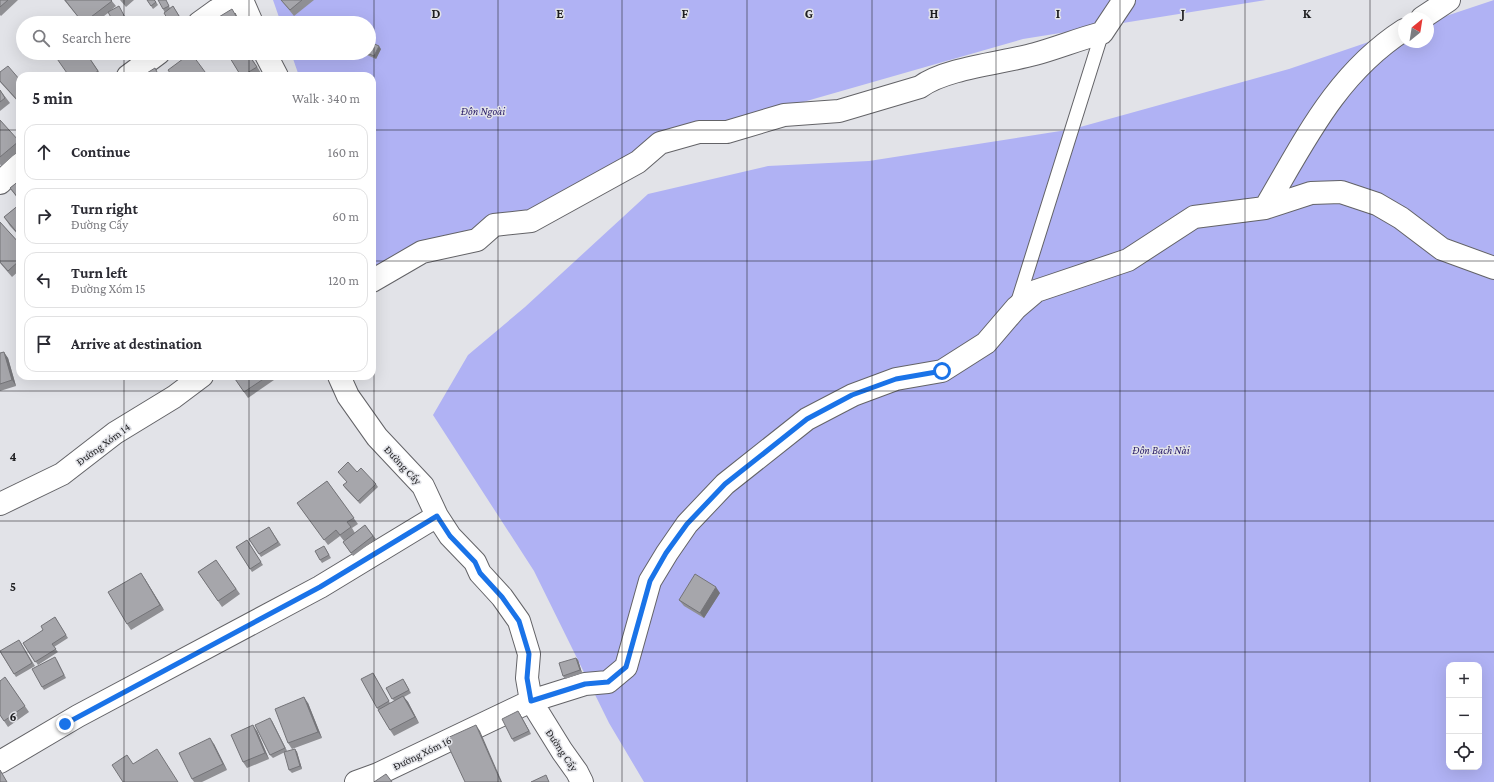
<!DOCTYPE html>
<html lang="en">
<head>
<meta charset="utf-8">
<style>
	:root { --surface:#fff; --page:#f2f2f3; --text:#2b2b33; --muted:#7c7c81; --line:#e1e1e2 }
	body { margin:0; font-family:"Crimson Pro",serif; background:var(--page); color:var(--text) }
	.controls { position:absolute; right:12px; bottom:12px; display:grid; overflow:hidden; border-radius:8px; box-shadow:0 4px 16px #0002 }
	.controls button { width:36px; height:36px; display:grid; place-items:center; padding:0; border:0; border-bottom:1px solid var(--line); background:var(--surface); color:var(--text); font:20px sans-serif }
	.compass { position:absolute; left:1398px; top:12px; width:36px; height:36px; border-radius:50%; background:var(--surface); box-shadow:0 4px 16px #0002; rotate:30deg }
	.stop { position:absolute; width:12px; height:12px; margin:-9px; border:3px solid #1a73e8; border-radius:50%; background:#fff }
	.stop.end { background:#1a73e8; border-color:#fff; box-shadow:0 1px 4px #0008 }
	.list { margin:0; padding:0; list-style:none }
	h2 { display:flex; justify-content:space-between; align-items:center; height:52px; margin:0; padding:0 16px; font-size:17px }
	h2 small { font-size:13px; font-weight:400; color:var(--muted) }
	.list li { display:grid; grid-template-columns:26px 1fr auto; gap:12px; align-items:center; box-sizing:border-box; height:56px; margin:0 8px 8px; padding:0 8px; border:1px solid var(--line); border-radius:12px }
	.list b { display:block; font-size:15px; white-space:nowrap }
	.list p { margin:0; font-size:13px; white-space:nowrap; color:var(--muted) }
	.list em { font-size:13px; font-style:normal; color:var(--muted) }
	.icon { flex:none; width:22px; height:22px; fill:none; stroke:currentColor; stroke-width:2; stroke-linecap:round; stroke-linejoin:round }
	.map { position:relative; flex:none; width:1494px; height:782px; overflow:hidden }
	.search { position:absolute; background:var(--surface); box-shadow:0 4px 16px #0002; left:16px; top:16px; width:360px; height:44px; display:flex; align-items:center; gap:10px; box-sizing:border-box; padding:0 14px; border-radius:22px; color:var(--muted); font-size:15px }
	.panel { position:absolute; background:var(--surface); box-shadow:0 4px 16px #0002; left:16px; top:72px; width:360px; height:308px; border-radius:12px }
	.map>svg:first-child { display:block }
	.green { fill:#b0b2f4; fill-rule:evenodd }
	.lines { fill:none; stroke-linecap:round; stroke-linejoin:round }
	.service-casing { stroke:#636367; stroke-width:15 }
	.minor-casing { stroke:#636367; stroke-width:24 }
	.service { stroke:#fff; stroke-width:13 }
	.minor { stroke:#fff; stroke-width:22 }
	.wall { fill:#8f8f93 }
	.shaded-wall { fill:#747478 }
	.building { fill:#a6a6ab; stroke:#747478 }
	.route { stroke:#1a73e8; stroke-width:5 }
	.grid { fill:none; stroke:#1e1e20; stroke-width:1; stroke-opacity:0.55 }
	.labels { text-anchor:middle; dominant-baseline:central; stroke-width:3; stroke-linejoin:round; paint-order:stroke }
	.park-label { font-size:11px; font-style:italic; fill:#271a67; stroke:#e2e3e8 }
	.street-label { font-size:11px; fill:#1e1e20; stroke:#e2e3e8 }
	.grid-label { font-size:13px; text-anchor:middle; font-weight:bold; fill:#1e1e20; stroke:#e2e3e8; stroke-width:3; stroke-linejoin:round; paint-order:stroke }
</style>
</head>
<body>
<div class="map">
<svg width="1494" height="782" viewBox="0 0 1494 782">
	<rect width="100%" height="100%" fill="#e2e3e8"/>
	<path class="green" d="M273,0h993l-243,39 -363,104 -140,73 -148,54v-194h-73l-8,-23h78v-30h-88z
		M1494,0v782h-850l-35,-59 -75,-152 -101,-156 35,-60 57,-48 123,-113 120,-28 101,-5 204,-32 216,-60 115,-39v12h24v-20zM1449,665h30v102h-30z"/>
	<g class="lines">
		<defs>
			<path id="service" d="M1017,304l85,-271"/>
			<path id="minor" d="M242,0l10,23
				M1422,18l27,-18
				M199,23l18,-13 20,-10
				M265,53l12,23
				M128,76l31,-23
				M0,183l20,-19
				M1265,208l46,-15 30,-1 36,12 24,14 41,31 52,19
				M372,281l50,-29 55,-12 17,-15 37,-4 107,-59 22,-19 39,-11h28l57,-17 55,-4 81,-24c25,-19 83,-24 115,-33 22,-6 44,-15 67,-21l22,-33
				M339,376l9,20 29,41 46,49 14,30 13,20 25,26 5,11 22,24 17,24 10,33 -2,24 4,23 31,50 15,21 5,10
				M0,504l62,-30 53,-41 59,-36 28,-21
				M0,762l78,-46 242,-129 117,-71
				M356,782l22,-8 153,-73 54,-17 23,-2 18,-15 24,-86 17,-28 20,-29 38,-40 82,-65 46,-24 43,-16 46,-8 44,-28 30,-35 20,-17 92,-31 66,-43 71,-9c40,-68 71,-134 139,-178"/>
		</defs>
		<use href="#service" class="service-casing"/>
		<use href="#minor" class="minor-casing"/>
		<use href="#service" class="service"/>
		<use href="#minor" class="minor"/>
	</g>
	<path class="wall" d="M0,0h18l-17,16 -1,-1z
		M64,0h47l5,6 -6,5 11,-2 -13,4 -13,10h-12z
		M120,0h14l-8,7z
		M147,0h8l3,5 -5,4z
		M166,0l4,8 3,-2 11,17h-14l-7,-14z
		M281,0h33l-20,16z
		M381,49l-5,10 -9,-4 -2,-2h4z
		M86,53l16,23h-33z
		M227,53h32l1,2 -7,5 8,13 -5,3h-15z
		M0,72l20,8v24l-20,-22z
		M0,90l10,13 -10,8z
		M0,120l20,24v6l-19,16 -1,-2z
		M20,180v22l-10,-14z
		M20,204v33l-10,-11 -6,-9z
		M0,222l20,22v26l-8,7 -12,-14z
		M0,353l8,5 8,28 -16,5z
		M233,376h38l3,4 -26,18z
		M338,472h19l19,12 2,3 -18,17 -15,-16 -2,-3 4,-3z
		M327,481l31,43 -6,4 3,5 -11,8 -4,-5 -12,9 -31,-42z
		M365,525l11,14 -23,17 -10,-14z
		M269,527l12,18 -20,12 -12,-18z
		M247,540l16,25 -11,7 -16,-25z
		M326,549l5,9 -9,5 -2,-3z
		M216,560l24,34 -18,13 -24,-35z
		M145,579l19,31 -33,20 -4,-6z
		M720,593l-16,25 -20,-12 -5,-6z
		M55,617l13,21 -14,9 4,5 -20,13 -15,-22 20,-13z
		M21,643l14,23 -19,11 -16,-25z
		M576,658l2,2 4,13 -17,6 -2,-3z
		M57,660l9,18 -22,12 -2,-3z
		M375,676l15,27 4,-2 -8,-13 19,-6 6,11 -7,4 4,5 11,21 -25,13 -4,-6 -13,-22z
		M5,677l24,35 -21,15 -8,-12z
		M308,703l14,35 -30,11 -4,-6z
		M520,714l11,20 -17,8 -2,-3z
		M272,721l15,30 -14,7 -3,-3z
		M257,731l12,28 -22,9 -4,-6z
		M214,744l13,26 -25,12h-8l-2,-3z
		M295,749l2,3 5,17 -10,4 -3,-3z"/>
	<path class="shaded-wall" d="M379,46l2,3 -5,10 -2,-3z
		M4,352l4,6 8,28 -4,-6z
		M141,573l4,6 19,31 -4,-5z
		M716,587l4,6 -16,25 -4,-5z
		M576,658l2,2 4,13 -2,-3z
		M403,696l5,6 11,21 -4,-6z
		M304,697l4,6 14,35 -4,-6z
		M518,711l2,3 11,20 -2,-3z
		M270,718l2,3 15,30 -2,-3z
		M253,725l4,6 12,28 -4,-6z
		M476,725l4,6 22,51h-1z
		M210,738l4,6 13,26 -4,-6z
		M295,749l2,3 5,17 -2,-3z"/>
	<path class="building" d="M0,0h8l-8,7z
		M65,0h46l1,1 -29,22z
		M147,0h7l2,2 -5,4z
		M158,0h8l3,6 -6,3z
		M281,0h21l-12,10z
		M119,6l9,17h-14l-6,-11z
		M173,6l9,15 -3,2h-9l-6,-10z
		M232,9l8,14h-31z
		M370,42l9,4 -5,10 -7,-3h2v-10z
		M53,53h33l12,18 -7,5h-11l-2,-3 -5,3h-4z
		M191,53l17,23h-36l-4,-6z
		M227,53h23l-2,1 9,13 -15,9h-1z
		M8,66l12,14v21l-1,1 -19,-21v-9z
		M155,68l4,8h-17z
		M0,90l5,8 -5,4z
		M0,120l19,21 -19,16z
		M20,180v20l-10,-12z
		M20,204v32l-16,-19z
		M0,222l20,22v16l-12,11 -8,-9z
		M4,352l8,28 -12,4v-31z
		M233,376h35l-24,16z
		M348,462l9,10 4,-4 15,16 -18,17 -15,-16 4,-3 -9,-10z
		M327,481l27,37 -7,4 4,5 -11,8 -4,-5 -12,10 -27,-37z
		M365,525l8,11 -22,17 -8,-11z
		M269,527l9,15 -19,12 -10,-15z
		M247,540l14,22 -11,7 -14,-22z
		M324,546l5,9 -9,5 -5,-9z
		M216,560l20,29 -18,12 -20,-29z
		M141,573l19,32 -33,19 -19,-32z
		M695,574l21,13 -16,26 -21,-13z
		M55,617l11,18 -14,9 4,5 -21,13 -12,-19 20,-13 -2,-4z
		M19,640l13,23 -18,11 -14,-23z
		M55,657l9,18 -22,12 -10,-18z
		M576,658l4,12 -17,6 -4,-13z
		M373,673l16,28 -12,7 -16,-29z
		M5,677l20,29 -21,15 -4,-6v-34z
		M403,679l6,11 -17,9 -6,-11z
		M403,696l12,21 -25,13 -12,-20z
		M304,697l14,35 -30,11 -13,-34z
		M518,711l11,20 -17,8 -10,-20z
		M270,718l15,30 -15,7 -15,-30z
		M253,725l12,28 -22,9 -12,-27z
		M476,725l25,57h-36l-20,-43z
		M210,738l13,26 -31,15 -13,-26z
		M157,749l21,33h-55l-11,-17 15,-10 6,9z
		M295,749l5,17 -11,4 -5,-18z
		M0,770l7,12h-7z
		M386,774l6,8h-18z
		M546,775l3,7h-18z"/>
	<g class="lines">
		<path class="route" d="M65,724l255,-137 117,-71 13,20 25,26 5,11 22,24 17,24 10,33 -2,24 4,23 54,-17 23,-2 18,-15 24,-86 16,-28 21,-29 38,-40 48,-38 34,-27 45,-24 44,-16 46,-8"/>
	</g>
	<path class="grid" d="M124,0v23M249,0v23M374,0v782M498,0v782M622,0v782M747,0v782M872,0v782M996,0v782M1120,0v782M1245,0v782M1370,0v782M124,53v23M249,53v23M0,130h20M372,130h1122M0,261h20M372,261h1122M124,376v406M249,376v406M0,391h1494M0,521h1494M0,652h1494"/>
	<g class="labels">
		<g class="park-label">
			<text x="483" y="111">Độn Ngoài</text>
			<text x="1161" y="450">Độn Bạch Nài</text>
		</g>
		<g class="street-label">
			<text transform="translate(103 444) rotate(-36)">Đường Xóm 14</text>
			<text transform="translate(403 465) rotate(47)">Đường Cấy</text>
			<text transform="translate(562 750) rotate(56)">Đường Cấy</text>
			<text transform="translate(422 753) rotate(-26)">Đường Xóm 16</text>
		</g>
	</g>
	<g class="grid-label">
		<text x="436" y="18">D</text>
		<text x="560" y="18">E</text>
		<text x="685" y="18">F</text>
		<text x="809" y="18">G</text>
		<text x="934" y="18">H</text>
		<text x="1058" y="18">I</text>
		<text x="1183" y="18">J</text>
		<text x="1307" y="18">K</text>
		<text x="13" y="461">4</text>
		<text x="13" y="591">5</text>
		<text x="13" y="721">6</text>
	</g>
</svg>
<div class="controls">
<button>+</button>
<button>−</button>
<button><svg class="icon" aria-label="locate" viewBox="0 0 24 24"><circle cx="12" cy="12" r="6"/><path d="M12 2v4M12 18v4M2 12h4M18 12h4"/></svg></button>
</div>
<svg class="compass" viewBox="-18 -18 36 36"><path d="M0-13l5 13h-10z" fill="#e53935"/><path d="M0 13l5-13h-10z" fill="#7c7c81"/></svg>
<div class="stop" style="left:942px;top:371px"></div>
<div class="stop end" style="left:65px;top:724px"></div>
<div class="search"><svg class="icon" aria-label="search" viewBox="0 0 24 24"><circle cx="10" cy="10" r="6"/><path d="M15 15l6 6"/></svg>Search here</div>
<section class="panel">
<h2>5 min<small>Walk · 340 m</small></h2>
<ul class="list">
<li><svg class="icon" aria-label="ahead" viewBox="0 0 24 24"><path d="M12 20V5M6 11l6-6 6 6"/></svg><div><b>Continue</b></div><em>160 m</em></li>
<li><svg class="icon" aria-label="right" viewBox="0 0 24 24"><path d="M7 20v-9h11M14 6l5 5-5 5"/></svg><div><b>Turn right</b><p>Đường Cấy</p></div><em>60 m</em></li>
<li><svg class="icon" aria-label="left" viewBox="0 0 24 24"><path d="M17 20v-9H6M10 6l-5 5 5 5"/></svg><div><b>Turn left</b><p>Đường Xóm 15</p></div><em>120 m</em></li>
<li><svg class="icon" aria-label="arrive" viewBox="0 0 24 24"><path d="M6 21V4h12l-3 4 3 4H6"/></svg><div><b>Arrive at destination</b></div></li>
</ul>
</section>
</div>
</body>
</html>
